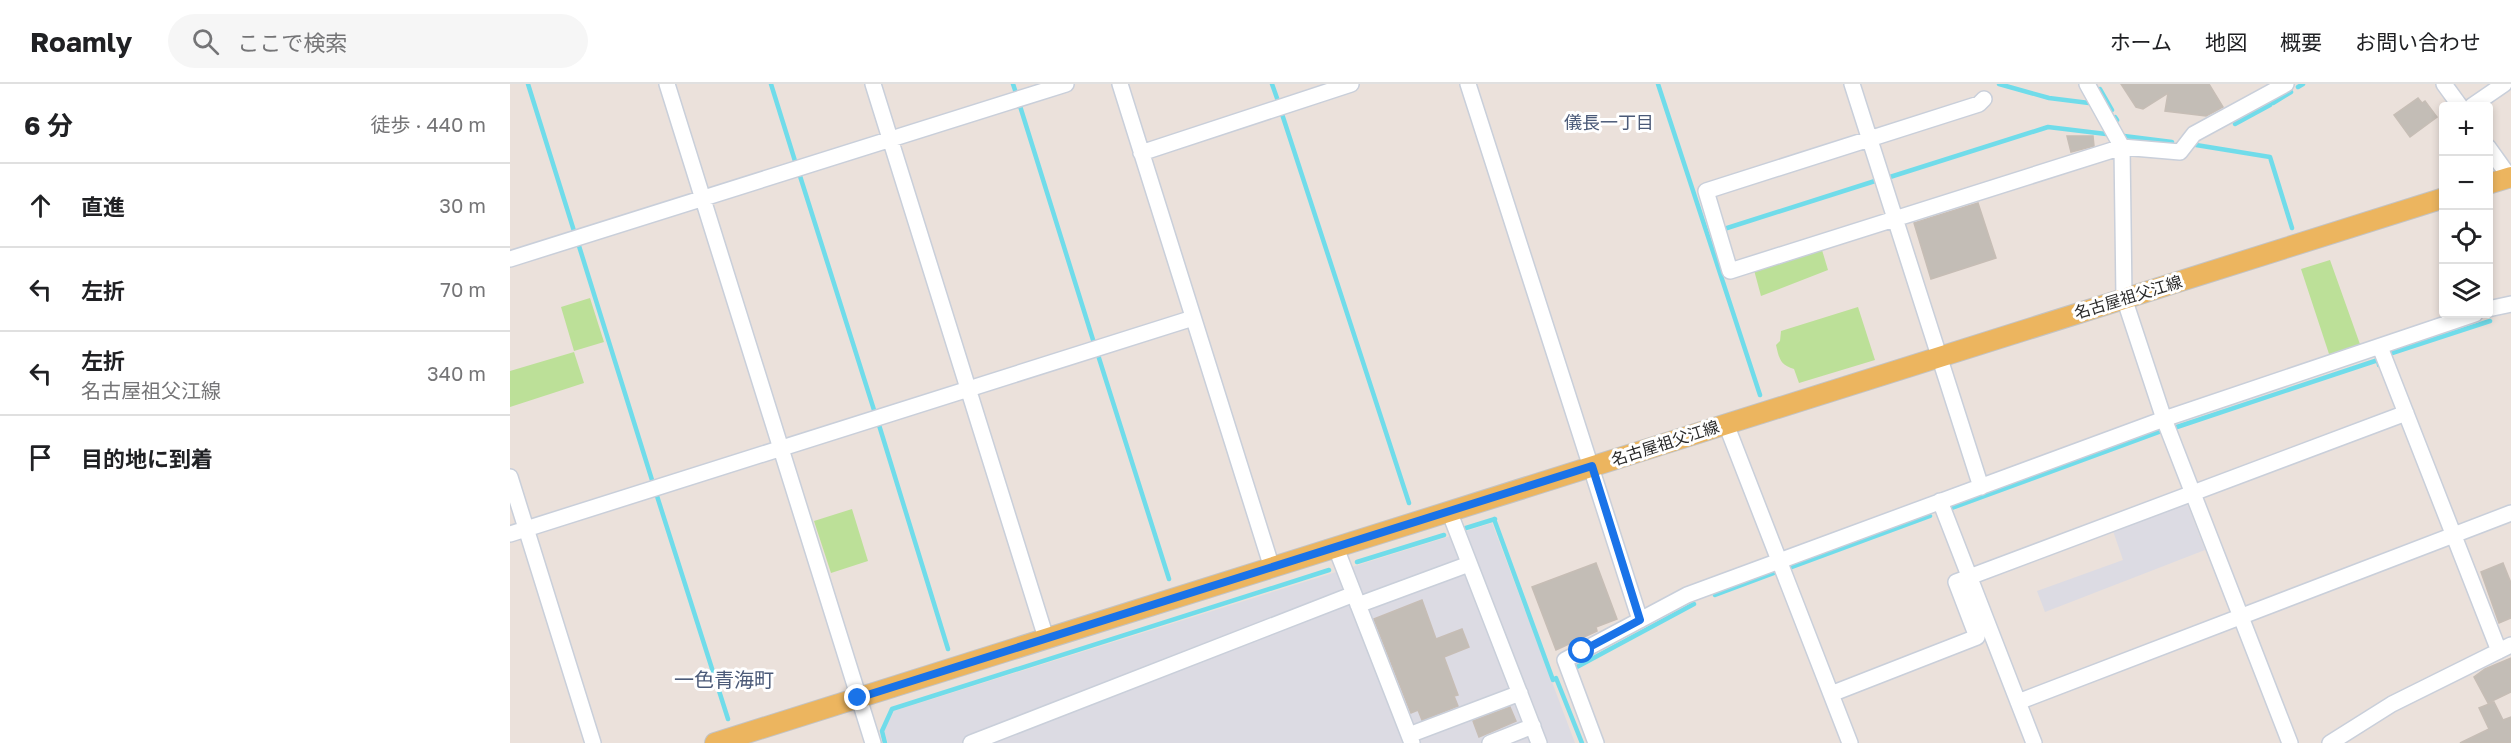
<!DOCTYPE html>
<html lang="ja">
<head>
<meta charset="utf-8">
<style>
	:root { --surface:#fff; --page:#f6f6f6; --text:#202124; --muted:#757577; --line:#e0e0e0 }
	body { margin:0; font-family:"Golos Text","Noto Sans JP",sans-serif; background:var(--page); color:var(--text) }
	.controls { position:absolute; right:18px; top:18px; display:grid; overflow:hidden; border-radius:6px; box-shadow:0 3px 9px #0003 }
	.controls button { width:54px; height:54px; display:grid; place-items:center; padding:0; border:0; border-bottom:2px solid var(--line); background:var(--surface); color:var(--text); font:30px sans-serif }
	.stop { position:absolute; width:18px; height:18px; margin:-14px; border:4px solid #1a73e8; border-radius:50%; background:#fff }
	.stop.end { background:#1a73e8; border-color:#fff; box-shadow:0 2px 6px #0008 }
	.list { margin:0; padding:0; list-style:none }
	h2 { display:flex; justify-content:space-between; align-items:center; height:78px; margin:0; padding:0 24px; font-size:26px }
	h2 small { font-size:20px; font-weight:400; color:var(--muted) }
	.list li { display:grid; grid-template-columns:39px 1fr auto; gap:18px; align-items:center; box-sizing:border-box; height:84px; padding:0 24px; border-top:2px solid var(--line) }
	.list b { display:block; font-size:22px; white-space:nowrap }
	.list p { margin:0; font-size:20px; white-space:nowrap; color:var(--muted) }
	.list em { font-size:20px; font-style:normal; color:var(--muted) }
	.icon { flex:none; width:33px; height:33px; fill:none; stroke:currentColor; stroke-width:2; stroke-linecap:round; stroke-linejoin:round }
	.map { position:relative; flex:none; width:2001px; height:659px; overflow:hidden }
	header { display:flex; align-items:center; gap:36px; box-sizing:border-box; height:84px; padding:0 30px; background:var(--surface); border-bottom:2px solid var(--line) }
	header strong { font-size:28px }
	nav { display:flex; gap:33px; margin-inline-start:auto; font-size:21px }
	.search { width:420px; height:54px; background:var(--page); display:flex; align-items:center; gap:15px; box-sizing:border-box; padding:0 21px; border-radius:33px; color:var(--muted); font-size:22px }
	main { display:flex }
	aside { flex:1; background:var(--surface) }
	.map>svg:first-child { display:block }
	.industrial { fill:#dcdbe3 }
	.green { fill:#bce098 }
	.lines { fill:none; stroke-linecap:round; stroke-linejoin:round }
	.stream { stroke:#70dcea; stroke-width:4.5 }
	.building { fill:#c3bdb6; stroke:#c6bdb5; stroke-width:1.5 }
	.minor-casing { stroke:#c9cfda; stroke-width:18 }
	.major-casing { stroke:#c3c3c3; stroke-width:22 }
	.minor { stroke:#fff; stroke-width:15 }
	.major { stroke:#ecb55f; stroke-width:20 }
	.route { stroke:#1a73e8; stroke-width:8 }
	.labels { text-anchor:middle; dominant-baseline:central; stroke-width:6; stroke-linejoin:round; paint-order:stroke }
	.street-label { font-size:16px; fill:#292929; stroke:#fff }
	.neighbourhood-label { font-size:18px; fill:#4b5a78; stroke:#fff }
	.quarter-label { font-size:20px; fill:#4b5a78; stroke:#fff }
</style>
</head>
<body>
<header>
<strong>Roamly</strong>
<div class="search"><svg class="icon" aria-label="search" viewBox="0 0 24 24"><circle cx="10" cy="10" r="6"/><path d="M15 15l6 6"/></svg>ここで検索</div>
<nav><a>ホーム</a><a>地図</a><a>概要</a><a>お問い合わせ</a></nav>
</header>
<main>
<aside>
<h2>6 分<small>徒歩 · 440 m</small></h2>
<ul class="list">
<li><svg class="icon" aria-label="ahead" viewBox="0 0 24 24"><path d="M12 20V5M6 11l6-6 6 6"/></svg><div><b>直進</b></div><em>30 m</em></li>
<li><svg class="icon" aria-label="left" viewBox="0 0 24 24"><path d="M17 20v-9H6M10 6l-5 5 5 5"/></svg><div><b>左折</b></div><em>70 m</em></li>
<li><svg class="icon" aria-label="left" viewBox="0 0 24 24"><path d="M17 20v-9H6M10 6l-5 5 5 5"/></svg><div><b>左折</b><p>名古屋祖父江線</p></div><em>340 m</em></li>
<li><svg class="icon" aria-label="arrive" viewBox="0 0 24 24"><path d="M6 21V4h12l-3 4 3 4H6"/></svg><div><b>目的地に到着</b></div></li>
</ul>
</aside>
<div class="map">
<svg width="2001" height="659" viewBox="0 0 2001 659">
	<rect width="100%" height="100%" fill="#ebe1db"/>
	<path class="industrial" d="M1672,418l6,4 17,44 -160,62 -8,-21 86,-31 -11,-32z
		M982,439l83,220h-687l-4,-12 10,-20z"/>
	<path class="green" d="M1312,166l6,20 -67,26 -7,-26z
		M1820,176l31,87 -31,10 -29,-88z
		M80,214l14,44 -30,9 -13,-44z
		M1348,223l17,53 -76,23 -5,-14c-14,-4 -15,-11 -18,-24l4,-4 1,-10z
		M64,268l10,31 -74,24v-36z
		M342,425l16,52 -37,12 -17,-52z"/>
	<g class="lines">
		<path class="stream" d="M18,0l46,147
			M261,0l24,77
			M503,0l3,9
			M762,0l6,17
			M1148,0l102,311
			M1489,0l50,14 40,5
			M1788,3l5,-3
			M1590,5l12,21
			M1763,19l18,-11
			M510,22l74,237
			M772,30l127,389
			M1605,33l2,3
			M1725,40l35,-19
			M1614,52l48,6
			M1686,61l74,12 22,71
			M290,92l74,234
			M1380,93l158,-50 58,7
			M1214,145l151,-48
			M69,162l73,234
			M1879,270l101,-33
			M588,271l71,224
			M369,341l69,224
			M1667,343l201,-67 1,5
			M147,412l71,223
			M1439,425l210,-77
			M984,435l59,161 3,-2 26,65
			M956,444l29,-9
			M847,478l87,-27
			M1282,483l138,-51
			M1205,511l59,-22
			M1065,584l119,-64
			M375,659l-3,-12 10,-22 437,-139"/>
	</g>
	<path class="building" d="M1611,0h88l14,23 -17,9 -41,-5 3,-18 -25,16 -7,-2z
		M1908,14l4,5 3,-2 12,16 -27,20 -16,-22z
		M1557,52h26l1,10 -23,6z
		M1468,119l18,55 -65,21 -17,-56z
		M1086,479l21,56 -21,8 1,4 -41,19 -24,-63z
		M1993,479l8,20v35l-12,5 -18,-51z
		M912,516l14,39 26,-10 7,18 -25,10 14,38 -4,1 4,10 -36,14 -4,-10 -7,3 -37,-94z
		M2001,574v34l-23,11 -14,-26 11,-8z
		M1984,618l9,18 8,-3v26h-51l29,-14 -10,-21z
		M1000,623l6,14 -37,16 -6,-16z"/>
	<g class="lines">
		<defs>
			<path id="minor" d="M157,0l206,659
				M363,0l173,554
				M610,0l152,484
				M958,0l172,536
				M1342,0l129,403
				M1577,0l35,63 2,151 40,121 126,324
				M1934,0l16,22
				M1474,15l-5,5 -273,87 24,80 392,-124 58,5 14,-18 92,-50
				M1962,22l32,-22
				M1978,63l23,32
				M631,69l210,-69
				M0,175l556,-175
				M1978,225l23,-5
				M1870,263l119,304
				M1216,340l124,319
				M0,393l83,266
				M1430,417l94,242
				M939,427l90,232
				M0,450l683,-216
				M826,464l76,195
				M848,521l111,-41
				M1321,610l146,-57 -21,-55 450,-169
				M1508,618l493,-189
				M899,651l111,-42
				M461,659l383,-149
				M980,659l43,-17
				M1086,659l-31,-83 122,-65 477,-176 311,-105
				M1820,659l62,-39 119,-59"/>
			<path id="major" d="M1978,100l23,-7
				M205,659l1729,-545"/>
		</defs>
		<use href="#minor" class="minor-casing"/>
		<use href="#major" class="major-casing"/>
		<use href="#minor" class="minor"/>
		<use href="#major" class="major"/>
	</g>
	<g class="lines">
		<path class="route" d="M348,614l734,-232 48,154 -58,31"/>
	</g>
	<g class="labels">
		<g class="street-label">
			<text transform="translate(1618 213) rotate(-17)">名古屋祖父江線</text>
			<text transform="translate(1155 359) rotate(-18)">名古屋祖父江線</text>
		</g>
		<g class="neighbourhood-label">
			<text x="1099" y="38">儀長一丁目</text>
		</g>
		<g class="quarter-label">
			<text x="214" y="595">一色青海町</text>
		</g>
	</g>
</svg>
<div class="controls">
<button>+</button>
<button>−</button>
<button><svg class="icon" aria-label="locate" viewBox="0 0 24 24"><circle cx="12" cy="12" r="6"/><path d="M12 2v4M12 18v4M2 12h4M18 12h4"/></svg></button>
<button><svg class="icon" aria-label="layers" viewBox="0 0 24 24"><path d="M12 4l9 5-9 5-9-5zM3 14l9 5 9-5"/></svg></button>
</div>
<div class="stop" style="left:1072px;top:567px"></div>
<div class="stop end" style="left:348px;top:614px"></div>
</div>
</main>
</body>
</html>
